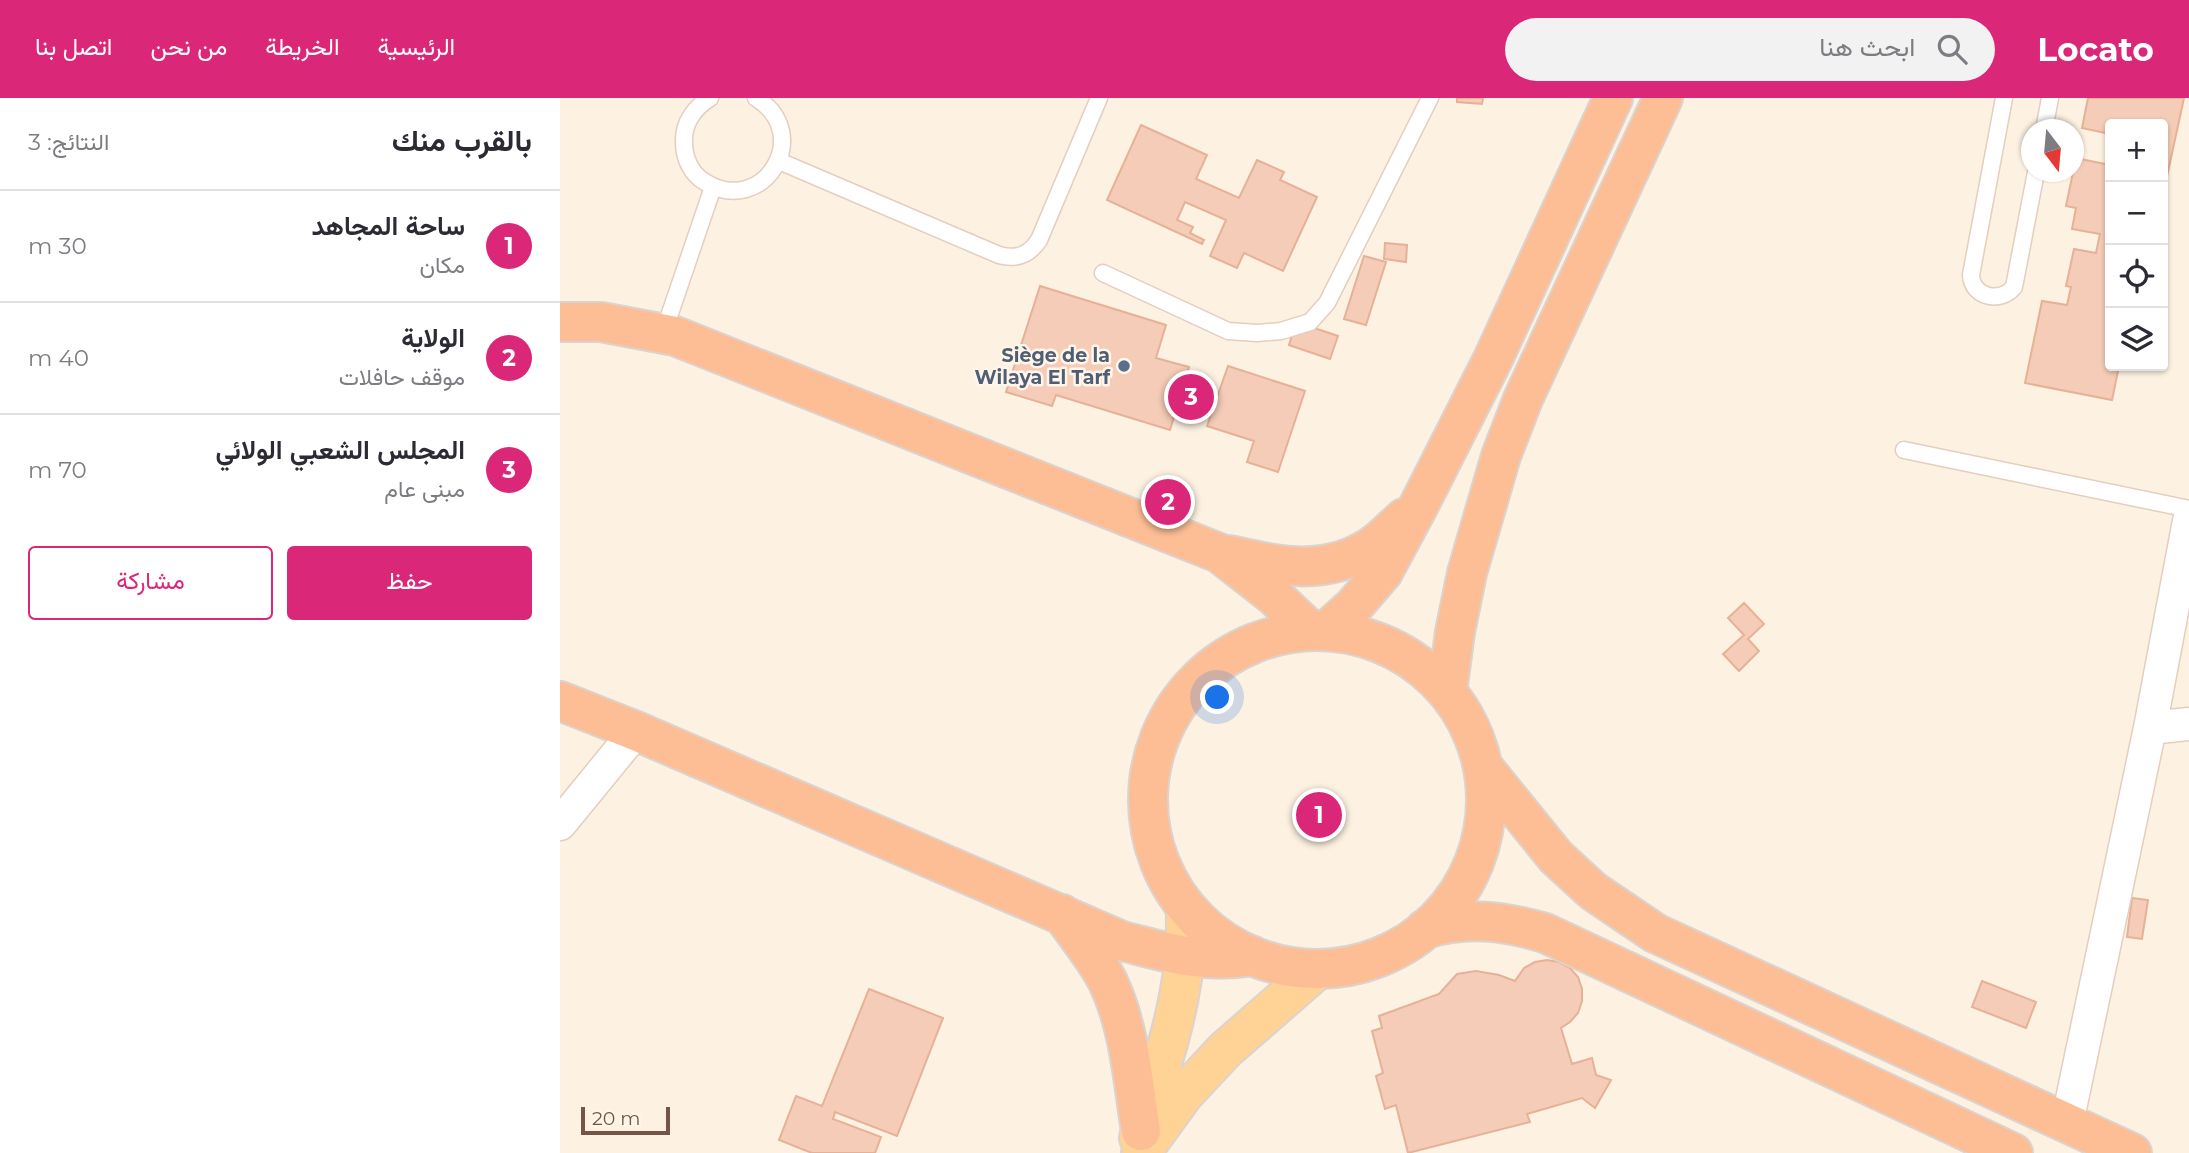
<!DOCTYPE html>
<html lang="ar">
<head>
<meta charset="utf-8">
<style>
	:root { --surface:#fff; --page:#f2f2f3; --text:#2b2b33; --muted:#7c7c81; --line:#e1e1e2; --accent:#db2777 }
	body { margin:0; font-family:Montserrat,Vazirmatn,sans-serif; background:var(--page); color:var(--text); direction:rtl }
	.controls { position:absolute; right:21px; top:21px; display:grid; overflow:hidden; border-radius:7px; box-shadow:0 2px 5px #0004 }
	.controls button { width:63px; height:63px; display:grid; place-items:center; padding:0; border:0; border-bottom:2px solid var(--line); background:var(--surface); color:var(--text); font:35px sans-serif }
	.compass { position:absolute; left:1461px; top:21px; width:63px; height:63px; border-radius:50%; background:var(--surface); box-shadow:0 2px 5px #0004; rotate:164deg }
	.scale { position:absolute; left:21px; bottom:18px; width:89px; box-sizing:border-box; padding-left:7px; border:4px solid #755547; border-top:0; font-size:19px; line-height:24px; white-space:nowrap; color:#755547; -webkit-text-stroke:5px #fff5e8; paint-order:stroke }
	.you { position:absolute; left:658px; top:600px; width:24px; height:24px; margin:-18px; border:5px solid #fff; border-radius:50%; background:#1a73e8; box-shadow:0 0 0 10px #1a73e833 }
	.badge { display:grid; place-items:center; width:46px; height:46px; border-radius:50%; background:var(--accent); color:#fff; font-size:23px; font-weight:700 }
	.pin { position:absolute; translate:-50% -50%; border:4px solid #fff; box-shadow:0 2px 7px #0006 }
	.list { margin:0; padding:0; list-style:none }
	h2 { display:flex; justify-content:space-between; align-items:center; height:91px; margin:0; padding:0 28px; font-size:30px }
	h2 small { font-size:23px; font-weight:400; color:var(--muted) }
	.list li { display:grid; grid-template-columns:46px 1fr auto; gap:21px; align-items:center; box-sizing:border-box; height:112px; padding:0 28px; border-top:2px solid var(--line) }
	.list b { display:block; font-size:26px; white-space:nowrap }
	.list p { margin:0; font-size:23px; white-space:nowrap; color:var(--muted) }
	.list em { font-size:23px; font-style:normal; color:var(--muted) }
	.actions { display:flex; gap:14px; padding:21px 28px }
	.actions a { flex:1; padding:16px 0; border:2px solid var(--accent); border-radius:7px; text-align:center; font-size:24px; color:var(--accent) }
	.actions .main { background:var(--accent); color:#fff }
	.icon { flex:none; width:38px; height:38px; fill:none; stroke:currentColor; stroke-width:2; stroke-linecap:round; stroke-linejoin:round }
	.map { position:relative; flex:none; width:1629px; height:1055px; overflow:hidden; direction:ltr }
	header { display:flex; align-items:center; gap:42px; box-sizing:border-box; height:98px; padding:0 35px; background:var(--accent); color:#fff }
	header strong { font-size:33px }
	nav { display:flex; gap:38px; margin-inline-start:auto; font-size:24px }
	.search { width:490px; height:63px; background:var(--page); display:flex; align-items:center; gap:18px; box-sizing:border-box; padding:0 24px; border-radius:38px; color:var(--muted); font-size:26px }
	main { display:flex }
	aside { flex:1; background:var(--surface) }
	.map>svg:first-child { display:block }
	.building { fill:#f4ccb7; stroke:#e7b197; stroke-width:2 }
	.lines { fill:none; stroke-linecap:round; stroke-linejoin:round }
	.service-casing { stroke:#e4cebf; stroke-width:19 }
	.minor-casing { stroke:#e4cebf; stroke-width:35 }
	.primary-casing { stroke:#dbd3cf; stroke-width:42 }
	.trunk-casing { stroke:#dbd3cf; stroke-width:42 }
	.service { stroke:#fff; stroke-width:16 }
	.minor { stroke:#fff; stroke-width:32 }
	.primary { stroke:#ffd296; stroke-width:38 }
	.trunk { stroke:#fdbe95; stroke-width:38 }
	.service-dot { fill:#5c6f8a; stroke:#fff5e8; stroke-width:2.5 }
	.labels { text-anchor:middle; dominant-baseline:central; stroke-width:5; stroke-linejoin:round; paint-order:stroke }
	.service-label { font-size:19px; font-weight:bold; fill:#4e5e75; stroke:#fff5e8; text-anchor:end }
</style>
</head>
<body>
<header>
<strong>Locato</strong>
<div class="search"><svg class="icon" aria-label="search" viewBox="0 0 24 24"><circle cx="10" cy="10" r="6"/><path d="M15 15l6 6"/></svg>ابحث هنا</div>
<nav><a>الرئيسية</a><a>الخريطة</a><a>من نحن</a><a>اتصل بنا</a></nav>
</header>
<main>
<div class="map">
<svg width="1629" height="1055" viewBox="0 0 1629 1055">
	<rect width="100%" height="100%" fill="#fdf1e1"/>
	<path class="building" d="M897,0h26l-1,6 -25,-2z
		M1528,0h96l-21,97v-71h-53v10l-28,-6z
		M581,27l66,30 -11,24 43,19 18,-38 27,12 -4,8 37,17 -34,74 -39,-18 -7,15 -27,-12 16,-36 -41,-18 -8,18 16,7 -3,6 14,7 -2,4 -95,-44z
		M1516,60l34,7v201h9l-7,34 -87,-17 17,-82 25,4 4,-18 -5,-1 8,-37 22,4 4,-19 -28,-5 4,-21 -10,-2z
		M825,145l22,2 -1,17 -22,-3z
		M804,158l22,6 -20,63 -22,-6z
		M480,188l126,39 -10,33 33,9 -19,63 -114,-35 -4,11 -46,-14z
		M736,224l42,14 -8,23 -41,-14z
		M668,268l77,25 -27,81 -31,-10 7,-21 -47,-15z
		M1184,505l20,21 -16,15 11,12 -20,20 -16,-17 21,-19 -16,-17z
		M1572,800l16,2 -6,39 -15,-2z
		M987,862l12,2 11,6 8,9 4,12v12l-4,12 -8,9 -9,6 11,36 20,-6 4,17 15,5 -16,28 -13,-10 -55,16 3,8 -122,31 -12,-48 -11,4 -9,-33 7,-3 -11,-42 10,-3 -3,-12 60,-22 18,-20 19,-3 23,4 16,6 9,-13 11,-6z
		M1422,883l54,21 -10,26 -54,-21z
		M309,891l74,29 -46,118 -62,-24 -2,7 48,18 -6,16h-63l-33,-13 17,-44 26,10z"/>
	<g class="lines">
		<defs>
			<path id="service" d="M150,0c-15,9 -27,25 -26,44 0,16 7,32 21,40 58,36 110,-48 51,-84
				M1444,0l-33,177c1,22 29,29 43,12l22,-115
				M1484,32l6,-32
				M219,63l220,94c18,5 30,0 40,-15l60,-142
				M543,175l125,58 29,2 24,-2 29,-9 17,-19 103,-205
				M103,236l50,-147
				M1344,352l285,59"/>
			<path id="minor" d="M1590,630l39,-4
				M0,726l76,-93
				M1507,1025l83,-395 39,-207"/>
			<path id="primary" d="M579,1040c15,-52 34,-101 42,-154 5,-25 5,-51 5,-77
				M581,1055l43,-59 41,-44 93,-81"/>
			<path id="trunk" d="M0,224h41l74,14 544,217 55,43 37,35
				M669,457c50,11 95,22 142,-8 12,-8 23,-20 33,-29
				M766,533l27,-24 30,-35 36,-67 74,-146 120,-261
				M588 702a169 169 0 1 1 338 0a169 169 0 1 1-338 0Z
				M887,594l8,-60 12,-59 34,-117 22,-57 140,-301
				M0,603l76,30 486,210c48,12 80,23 131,15
				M923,669l73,90 37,34 62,42 477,220
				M502,816c15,22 34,44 46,68 22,46 25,100 33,149
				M865,831c42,-13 79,-8 120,4l468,220"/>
		</defs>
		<use href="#service" class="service-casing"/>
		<use href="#minor" class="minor-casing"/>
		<use href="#primary" class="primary-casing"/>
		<use href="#trunk" class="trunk-casing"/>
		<use href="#service" class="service"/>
		<use href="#minor" class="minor"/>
		<use href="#primary" class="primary"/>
		<use href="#trunk" class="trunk"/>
	</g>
	<circle class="service-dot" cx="564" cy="268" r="7"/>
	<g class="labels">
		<g class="service-label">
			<text x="550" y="257">Siège de la<tspan x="550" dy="22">Wilaya El Tarf</tspan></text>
		</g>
	</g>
</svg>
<div class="controls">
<button>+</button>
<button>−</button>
<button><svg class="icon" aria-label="locate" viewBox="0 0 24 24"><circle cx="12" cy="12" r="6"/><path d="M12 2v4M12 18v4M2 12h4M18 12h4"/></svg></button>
<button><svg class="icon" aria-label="layers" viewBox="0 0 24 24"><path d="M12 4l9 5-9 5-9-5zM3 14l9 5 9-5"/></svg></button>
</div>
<svg class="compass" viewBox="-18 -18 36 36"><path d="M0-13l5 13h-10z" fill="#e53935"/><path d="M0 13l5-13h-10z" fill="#7c7c81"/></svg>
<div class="scale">20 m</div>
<div class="you"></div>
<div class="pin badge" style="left:759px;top:717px">1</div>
<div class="pin badge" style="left:608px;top:404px">2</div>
<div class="pin badge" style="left:631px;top:299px">3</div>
</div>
<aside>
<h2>بالقرب منك<small>النتائج: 3</small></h2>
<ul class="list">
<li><span class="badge">1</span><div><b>ساحة المجاهد</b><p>مكان</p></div><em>30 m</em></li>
<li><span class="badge">2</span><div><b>الولاية</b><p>موقف حافلات</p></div><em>40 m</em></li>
<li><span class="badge">3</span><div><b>المجلس الشعبي الولائي</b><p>مبنى عام</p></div><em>70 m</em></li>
</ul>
<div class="actions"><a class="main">حفظ</a><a>مشاركة</a></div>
</aside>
</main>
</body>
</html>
